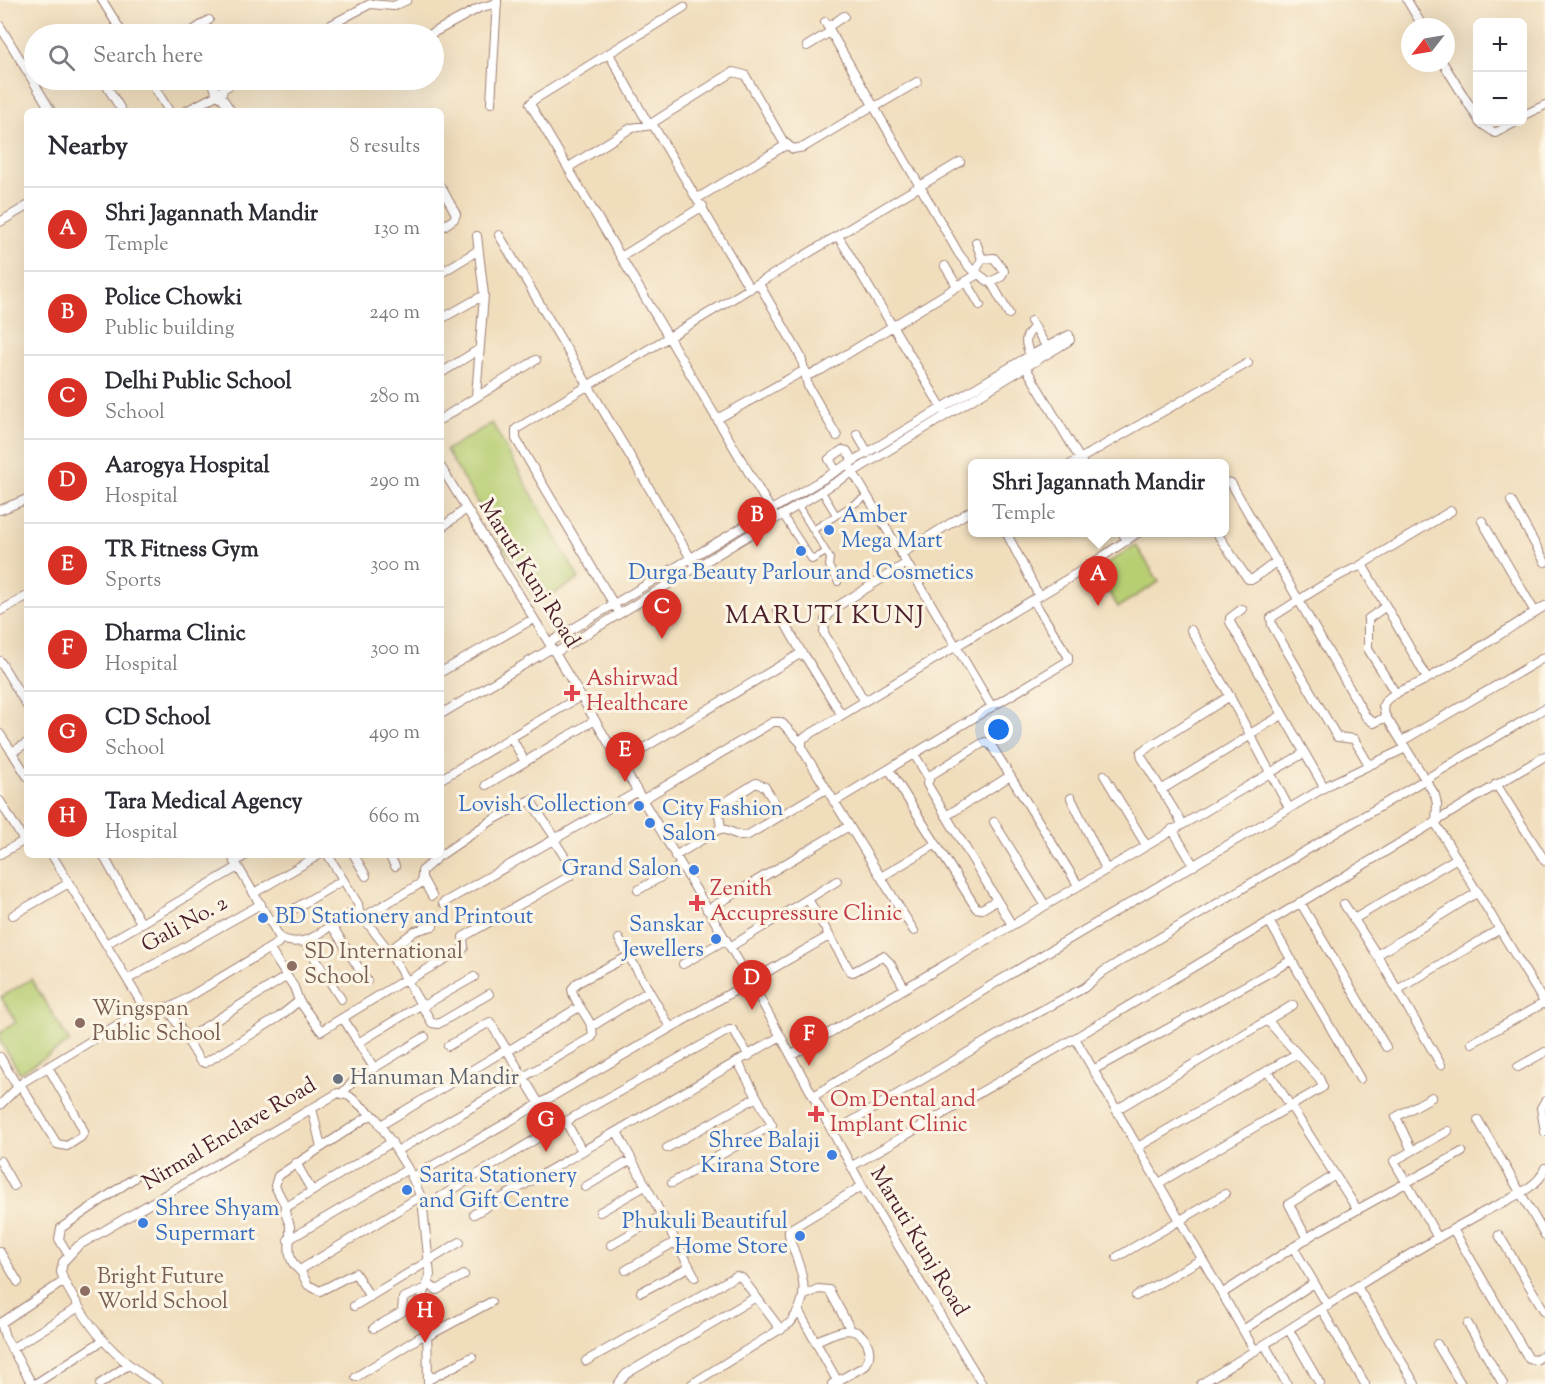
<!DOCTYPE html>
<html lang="en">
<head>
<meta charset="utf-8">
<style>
	:root { --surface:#fff; --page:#f7f7f7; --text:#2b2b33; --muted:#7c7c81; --line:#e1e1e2; --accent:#d93025 }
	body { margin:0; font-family:"Sorts Mill Goudy",serif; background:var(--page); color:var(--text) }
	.controls { position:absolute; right:18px; top:18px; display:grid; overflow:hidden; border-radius:9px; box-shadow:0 6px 24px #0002 }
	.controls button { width:54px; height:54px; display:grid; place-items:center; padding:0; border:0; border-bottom:2px solid var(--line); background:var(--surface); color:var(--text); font:30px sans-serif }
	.compass { position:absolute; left:1401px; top:18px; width:54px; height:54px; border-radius:50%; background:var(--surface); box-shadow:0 6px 24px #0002; rotate:239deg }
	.you { position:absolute; left:999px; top:730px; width:21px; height:21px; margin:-15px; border:4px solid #fff; border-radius:50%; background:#1a73e8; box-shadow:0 0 0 9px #1a73e833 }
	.badge { display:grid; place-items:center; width:39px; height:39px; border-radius:50%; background:var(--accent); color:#fff; font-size:20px; font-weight:700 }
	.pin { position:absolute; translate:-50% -50px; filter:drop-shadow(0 2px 3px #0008) }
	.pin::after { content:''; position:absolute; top:32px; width:21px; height:18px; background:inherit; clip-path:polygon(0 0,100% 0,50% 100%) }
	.popup { position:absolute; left:968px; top:459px; width:261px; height:78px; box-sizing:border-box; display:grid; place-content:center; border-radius:9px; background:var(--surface); filter:drop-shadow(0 2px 4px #0005); font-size:20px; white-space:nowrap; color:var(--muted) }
	.popup b { font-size:22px; color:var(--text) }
	.popup::after { content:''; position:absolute; left:50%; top:100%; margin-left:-12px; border:12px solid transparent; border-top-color:var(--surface) }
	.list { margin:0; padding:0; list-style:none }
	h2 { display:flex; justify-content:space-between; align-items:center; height:78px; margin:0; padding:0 24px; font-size:26px }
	h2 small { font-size:20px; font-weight:400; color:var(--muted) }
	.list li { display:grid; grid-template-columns:39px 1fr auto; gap:18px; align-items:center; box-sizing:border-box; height:84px; padding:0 24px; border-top:2px solid var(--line) }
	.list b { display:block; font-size:22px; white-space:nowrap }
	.list p { margin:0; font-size:20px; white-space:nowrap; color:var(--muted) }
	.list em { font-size:20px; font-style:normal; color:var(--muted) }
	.icon { flex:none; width:33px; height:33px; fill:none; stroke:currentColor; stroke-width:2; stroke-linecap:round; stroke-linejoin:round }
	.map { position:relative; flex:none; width:1545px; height:1384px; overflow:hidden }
	.search { position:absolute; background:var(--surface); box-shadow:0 6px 24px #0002; left:24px; top:24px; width:420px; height:66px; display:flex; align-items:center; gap:15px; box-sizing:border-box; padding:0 21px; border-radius:33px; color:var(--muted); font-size:22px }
	.panel { position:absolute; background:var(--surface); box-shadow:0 6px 24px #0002; left:24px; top:108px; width:420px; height:750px; border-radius:9px }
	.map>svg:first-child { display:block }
	.green { fill:#b7ce73; stroke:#80764f; stroke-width:1.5 }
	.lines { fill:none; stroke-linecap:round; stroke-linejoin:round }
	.pedestrian-casing { stroke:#9d7e74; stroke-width:8 }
	.minor-casing { stroke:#9d7e74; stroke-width:10 }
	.pedestrian { stroke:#fff; stroke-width:6 }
	.minor { stroke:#fff; stroke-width:8 }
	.shop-dot { fill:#3f7fe0; stroke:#fcf5e5; stroke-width:2 }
	.health-dot { fill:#e0444e; stroke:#fcf5e5; stroke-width:2 }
	.education-dot { fill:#8d6e63; stroke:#fcf5e5; stroke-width:2 }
	.worship-dot { fill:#6b7280; stroke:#fcf5e5; stroke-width:2 }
	.labels { text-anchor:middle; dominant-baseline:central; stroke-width:6; stroke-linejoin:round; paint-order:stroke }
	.shop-label { font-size:22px; fill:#366cbe; stroke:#fcf5e5; text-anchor:start }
	.street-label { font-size:22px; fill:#4a1f2b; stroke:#fcf5e5 }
	.health-label { font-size:22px; fill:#be3a42; stroke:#fcf5e5; text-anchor:start }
	.education-label { font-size:22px; fill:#785e54; stroke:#fcf5e5; text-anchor:start }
	.worship-label { font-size:22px; fill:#5b616d; stroke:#fcf5e5; text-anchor:start }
	.quarter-label { font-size:26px; letter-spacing:1.5px; fill:#4a1f2b; stroke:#fcf5e5 }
</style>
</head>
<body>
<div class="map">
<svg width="1545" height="1384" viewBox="0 0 1545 1384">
	<rect width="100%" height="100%" fill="#fcf5e5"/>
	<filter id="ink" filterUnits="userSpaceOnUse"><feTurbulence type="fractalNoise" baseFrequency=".0167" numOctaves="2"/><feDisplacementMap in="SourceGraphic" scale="12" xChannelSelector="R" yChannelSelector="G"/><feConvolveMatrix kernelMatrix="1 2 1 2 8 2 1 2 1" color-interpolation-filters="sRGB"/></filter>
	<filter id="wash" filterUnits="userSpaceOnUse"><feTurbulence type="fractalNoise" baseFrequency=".008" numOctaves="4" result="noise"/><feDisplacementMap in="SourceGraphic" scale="24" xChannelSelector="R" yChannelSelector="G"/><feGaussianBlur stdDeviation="1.35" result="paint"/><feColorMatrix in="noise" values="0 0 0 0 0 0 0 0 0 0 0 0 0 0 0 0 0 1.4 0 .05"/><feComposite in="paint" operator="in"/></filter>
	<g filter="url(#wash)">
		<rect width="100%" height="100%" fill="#f0ddbc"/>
		<path class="green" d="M492,423l87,156 -42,24 -91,-153z
			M1136,545l23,37 -41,25 -23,-36z
			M31,979l39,63 -50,31 -20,-32v-8l16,-11 -15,-25z"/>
	</g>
	<g filter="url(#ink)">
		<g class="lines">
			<defs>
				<path id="pedestrian" d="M821,490l15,25
					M797,504l33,54 -1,8 9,16
					M782,514l30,46 14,-8
					M813,530l54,-34"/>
				<path id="minor" d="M102,0l21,34
					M1407,0l16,27
					M684,7l-149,92 -5,5 244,411
					M825,22l134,232 11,14 22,16 17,30
					M0,26l51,85
					M828,27l16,-11
					M188,34l21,-14
					M314,34l56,-30 24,2 13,-6
					M431,34l48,-26 18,-5
					M807,46l23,-14
					M609,54l40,71 84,-53 12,3 38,66 10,8 11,-2 70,-42
					M1443,63l35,56
					M103,80l19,31
					M150,80l19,31
					M212,80l5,15
					M221,97l2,-8 15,-9
					M491,103l6,-103
					M875,107l42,-25
					M186,111l31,-16 6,4 8,12
					M1522,116l23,-11
					M1479,122l16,11 21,-11
					M569,167l62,-39 22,-3 97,164
					M441,187l15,27 -2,5 -13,9
					M698,198l88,-53
					M0,222l27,-16
					M499,235l194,327
					M838,236l107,177
					M976,242l6,17
					M621,257l82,-51
					M945,266l12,20
					M975,272l7,-13 12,-1 10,13 -3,6 -12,5
					M441,273l36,-22
					M966,281l14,24
					M759,284l42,73 7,29 29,50
					M441,319l43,-24
					M1031,321l15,25
					M1030,355c-5,-12 -7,-19 5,-28
					M1023,363l60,101
					M441,373l37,-23
					M806,376l15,-6 157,-96
					M476,396l8,-101 -7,-59
					M441,419l95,-59
					M717,419l88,-49
					M857,434l11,19
					M1071,464l177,-101
					M441,467l111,181 199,334 111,204 120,198
					M850,467l142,240
					M836,471l-7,-12 13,-9 5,1 6,10
					M1224,482l7,1 135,234 8,6 12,-6
					M1511,501l34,61
					M0,510l27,-11
					M1482,521l53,91
					M441,528l25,-19
					M1006,532l33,64
					M1122,532l5,9
					M1216,532l32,47h5l24,-18
					M901,554l71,-44
					M1361,565l90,-54
					M1386,606l-18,13v30l28,45
					M1545,606c-43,26 -84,56 -128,78 -11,5 -30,10 -34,22l2,9 50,80 2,9 -1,20 109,180
					M616,608l-100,-169v-10l444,-267
					M777,609l26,46
					M1242,609l-12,9v4l94,165
					M0,611l27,-15
					M1191,630l36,61 62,117
					M549,643l473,-283 47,-25 1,5 -3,2 -512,311
					M0,661l27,45
					M441,672l92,-53
					M864,700l-40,-67 1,-13 8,-11 74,-46
					M441,714l111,-66
					M0,734l12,18 15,-9
					M1250,734l32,-19
					M511,737l14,25
					M1402,741l143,-84
					M12,752l15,24
					M914,754l14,23
					M619,763l179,-108 7,1 36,58
					M1369,765l-15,-26 -17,-2 -65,-112 -1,-7c14,-9 80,-53 92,-52l64,112
					M889,769l87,139 6,1 15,-9
					M1104,775l42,70
					M441,779l140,-83
					M1496,784l49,77
					M486,785l109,-65
					M1161,790l90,-55
					M1071,798l35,71
					M642,800l131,-78h8l19,20
					M0,801l24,40
					M834,802l234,-141v-5l-35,-56
					M946,816l64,-40
					M994,822l51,83
					M1182,823l-40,-65 -1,-6 89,-56
					M721,828l-2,-14 2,-9 35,-22 9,4 17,28
					M1172,829l22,37
					M0,854l27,-15
					M52,855l93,154
					M103,855l38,68
					M328,855l30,49 1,8
					M354,855l12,21
					M389,855l6,11
					M441,855l50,-34 39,-21 26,39
					M675,856l46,-28 20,8 7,-1 78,-46
					M235,862l11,-7
					M881,877l55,-33
					M638,890l42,-24
					M254,893l65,-38
					M432,896l-10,-18v-7l18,-16
					M808,899l42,72 3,1 30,-16 7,7 14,24
					M1300,902l86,145
					M443,903l194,-111
					M1344,904l33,51
					M707,910l142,-84
					M13,915l56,-32
					M365,916l58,-34
					M1354,919l103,-61
					M1269,921l91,158
					M272,922l71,-42
					M1012,925l-85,-141 4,-9 50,-31 5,-2 5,3 87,140
					M332,926l35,55
					M914,931l-112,-182v-10l282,-170 55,-37
					M280,938c35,16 51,-24 79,-26l30,39 43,72 6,1 51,-30
					M619,939l51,88
					M304,941l37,58
					M106,944l132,-77
					M730,947l107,-66
					M270,950l24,37 5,14 22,30 85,-52
					M389,951l26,-20 18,-5
					M683,964l42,-24
					M128,979l133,-75
					M407,981l57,-33 -1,-11 107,-61 3,-6 -19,-30
					M1397,990l103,-61
					M423,1006l51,-29
					M168,1008l32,53 5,2 74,-46 20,-16
					M343,1018l31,50
					M591,1027l58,-36
					M1075,1038l180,313
					M186,1039l101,-63
					M358,1043l64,-39
					M1472,1043l72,-40
					M448,1046l42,-24 64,106
					M508,1051l71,-44
					M792,1055l512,-302
					M0,1057l17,29
					M1441,1065l-64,-110 101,-63
					M1518,1067l27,-15
					M1093,1070l199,-110
					M1268,1071l89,138
					M20,1084l37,60 10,2 14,-9 3,-5 -3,-7 -33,-58
					M342,1093l14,-14 69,-42
					M814,1096l183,-114 335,-199 74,-35
					M1545,1101l-4,7 4,24
					M0,1105l23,-23 119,-72 32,-4 104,-63 2,-5 -49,-83
					M312,1108l9,39
					M1116,1110l177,-105
					M1478,1120l67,115
					M566,1122l16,29
					M381,1125l126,-76
					M617,1132l78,145
					M834,1132l178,-106 72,-38 20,-17 441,-263
					M1138,1147l158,-93
					M667,1148l90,-51
					M397,1151l195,-114c5,-14 -19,-33 -20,-48l5,-6 52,-27
					M1412,1151l-16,-34 36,-20
					M0,1161l14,25
					M296,1163l16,28
					M852,1166l223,-128 470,-282
					M413,1177l416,-241
					M672,1183l100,-58 -34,-63
					M1159,1183l164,-96 -4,-9 -52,-58
					M585,1187l46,-27
					M286,1207l-11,-21 3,-10 94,-62
					M424,1207l130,-79 175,-98h4l16,26
					M600,1212l45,-26
					M474,1214l307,-178
					M1453,1229l76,130 7,1 9,-6
					M1499,1235l46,77
					M1438,1238l-44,-77 54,-30
					M1307,1239l-18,-35 46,-29
					M288,1240l120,-71
					M611,1245l50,-29
					M1293,1247l35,59
					M0,1252l18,30
					M68,1254l-9,-15 2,-11 73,-50
					M1117,1257l108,-63
					M626,1270l49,-28
					M300,1271c-16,-14 -9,-26 -10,-45 -1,-6 -6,-11 -5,-18l107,-66
					M428,1284l9,6 27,-15
					M1358,1288l57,96
					M641,1292l48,-25
					M1223,1293l92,-60 147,-81
					M805,1295l13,-6 11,1 22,40
					M1136,1296l66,-37
					M370,1297l-15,-24 -35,18 -12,-6 -8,-15 121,-74
					M354,1306l106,-64
					M1322,1310l43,74
					M799,1312l40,72
					M1468,1324l35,60
					M374,1328l28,-16 1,-14 23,-10
					M1243,1330l71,-47
					M1289,1330l31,54
					M816,1341c17,-7 39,-21 51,2 4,8 3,15 -2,23l-33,18
					M1437,1344l24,40
					M1265,1345l22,39
					M11,1349l68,-42
					M586,1361l150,-85 6,2 39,52
					M356,1377l64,-40 8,-1 63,-34
					M428,1380l44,-23
					M32,1384l-27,-47 -4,-14 63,-42
					M35,1384l67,-43
					M100,1384l28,-19
					M157,1384c-45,-27 -68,-56 -93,-103l-3,-9 2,-10 15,-16 260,-153 11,3 27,22 32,51 14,30 8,76 -8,25 5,22 1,62
					M618,1384l8,-10 130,-77
					M692,1384l98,-61c21,-25 14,-46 3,-75 -2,-6 -5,-11 -4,-18l73,-44
					M1201,1384c93,-57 184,-118 279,-170 19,-11 60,-25 65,-46"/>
			</defs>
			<use href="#pedestrian" class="pedestrian-casing"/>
			<use href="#minor" class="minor-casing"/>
			<use href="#pedestrian" class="pedestrian"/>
			<use href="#minor" class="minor"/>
		</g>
	</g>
	<g class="shop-dot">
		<circle cx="829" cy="530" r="6"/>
		<circle cx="801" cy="551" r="6"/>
		<circle cx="639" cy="806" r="6"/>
		<circle cx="650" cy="823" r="6"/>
		<circle cx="694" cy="870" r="6"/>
		<circle cx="263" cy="918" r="6"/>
		<circle cx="716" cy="939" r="6"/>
		<circle cx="832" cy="1155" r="6"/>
		<circle cx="407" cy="1190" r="6"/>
		<circle cx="143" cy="1223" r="6"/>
		<circle cx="800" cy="1236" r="6"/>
	</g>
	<g class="health-dot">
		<path d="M569 684h6v6h6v6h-6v6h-6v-6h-6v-6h6z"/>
		<path d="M694 894h6v6h6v6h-6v6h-6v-6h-6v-6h6z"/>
		<path d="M813 1105h6v6h6v6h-6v6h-6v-6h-6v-6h6z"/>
	</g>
	<g class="education-dot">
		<circle cx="292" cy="966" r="6"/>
		<circle cx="80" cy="1023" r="6"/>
		<circle cx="85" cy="1291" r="6"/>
	</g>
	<circle class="worship-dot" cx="338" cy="1079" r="6"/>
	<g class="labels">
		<g class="shop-label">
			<text x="841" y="517">Amber<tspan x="841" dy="25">Mega Mart</tspan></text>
			<text x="801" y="574" text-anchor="middle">Durga Beauty Parlour and Cosmetics</text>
			<text x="627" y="806" text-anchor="end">Lovish Collection</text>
			<text x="662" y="810">City Fashion<tspan x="662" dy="25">Salon</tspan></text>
			<text x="682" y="870" text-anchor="end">Grand Salon</text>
			<text x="275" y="918">BD Stationery and Printout</text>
			<text x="704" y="926" text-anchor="end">Sanskar<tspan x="704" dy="25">Jewellers</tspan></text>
			<text x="820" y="1142" text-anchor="end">Shree Balaji<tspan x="820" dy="25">Kirana Store</tspan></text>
			<text x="419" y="1177">Sarita Stationery<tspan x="419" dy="25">and Gift Centre</tspan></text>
			<text x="155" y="1210">Shree Shyam<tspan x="155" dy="25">Supermart</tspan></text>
			<text x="788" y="1223" text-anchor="end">Phukuli Beautiful<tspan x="788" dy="25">Home Store</tspan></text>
		</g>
		<g class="street-label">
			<text transform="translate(528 574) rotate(58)">Maruti Kunj Road</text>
			<text transform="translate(185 925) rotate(-29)">Gali No. 2</text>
			<text transform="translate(230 1135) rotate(-31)">Nirmal Enclave Road</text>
			<text transform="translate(918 1242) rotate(59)">Maruti Kunj Road</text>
		</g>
		<g class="health-label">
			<text x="586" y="680">Ashirwad<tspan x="586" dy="25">Healthcare</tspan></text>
			<text x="710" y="890">Zenith<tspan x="710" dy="25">Accupressure Clinic</tspan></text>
			<text x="830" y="1101">Om Dental and<tspan x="830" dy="25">Implant Clinic</tspan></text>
		</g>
		<g class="education-label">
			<text x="304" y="953">SD International<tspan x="304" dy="25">School</tspan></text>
			<text x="92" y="1010">Wingspan<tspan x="92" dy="25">Public School</tspan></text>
			<text x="97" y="1278">Bright Future<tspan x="97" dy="25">World School</tspan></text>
		</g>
		<g class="worship-label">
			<text x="350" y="1079">Hanuman Mandir</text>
		</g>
		<g class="quarter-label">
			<text x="825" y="616">MARUTI KUNJ</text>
		</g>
	</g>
</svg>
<div class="controls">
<button>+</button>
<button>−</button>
</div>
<svg class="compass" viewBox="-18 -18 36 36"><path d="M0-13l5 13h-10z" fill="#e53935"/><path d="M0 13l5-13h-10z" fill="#7c7c81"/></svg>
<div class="you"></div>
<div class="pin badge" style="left:1098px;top:606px">A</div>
<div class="popup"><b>Shri Jagannath Mandir</b>Temple</div>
<div class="pin badge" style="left:757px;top:547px">B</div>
<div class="pin badge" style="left:662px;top:639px">C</div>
<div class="pin badge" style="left:752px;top:1010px">D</div>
<div class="pin badge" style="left:625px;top:782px">E</div>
<div class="pin badge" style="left:809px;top:1066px">F</div>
<div class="pin badge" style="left:546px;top:1152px">G</div>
<div class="pin badge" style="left:425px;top:1343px">H</div>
<div class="search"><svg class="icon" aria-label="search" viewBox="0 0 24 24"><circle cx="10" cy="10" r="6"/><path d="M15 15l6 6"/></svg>Search here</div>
<section class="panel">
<h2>Nearby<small>8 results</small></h2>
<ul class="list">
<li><span class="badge">A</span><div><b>Shri Jagannath Mandir</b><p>Temple</p></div><em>130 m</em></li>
<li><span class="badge">B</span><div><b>Police Chowki</b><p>Public building</p></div><em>240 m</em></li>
<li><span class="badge">C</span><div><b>Delhi Public School</b><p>School</p></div><em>280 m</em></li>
<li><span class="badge">D</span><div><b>Aarogya Hospital</b><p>Hospital</p></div><em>290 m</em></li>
<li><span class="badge">E</span><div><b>TR Fitness Gym</b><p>Sports</p></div><em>300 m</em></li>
<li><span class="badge">F</span><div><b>Dharma Clinic</b><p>Hospital</p></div><em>300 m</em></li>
<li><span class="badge">G</span><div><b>CD School</b><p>School</p></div><em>490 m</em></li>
<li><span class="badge">H</span><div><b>Tara Medical Agency</b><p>Hospital</p></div><em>660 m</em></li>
</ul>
</section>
</div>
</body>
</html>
